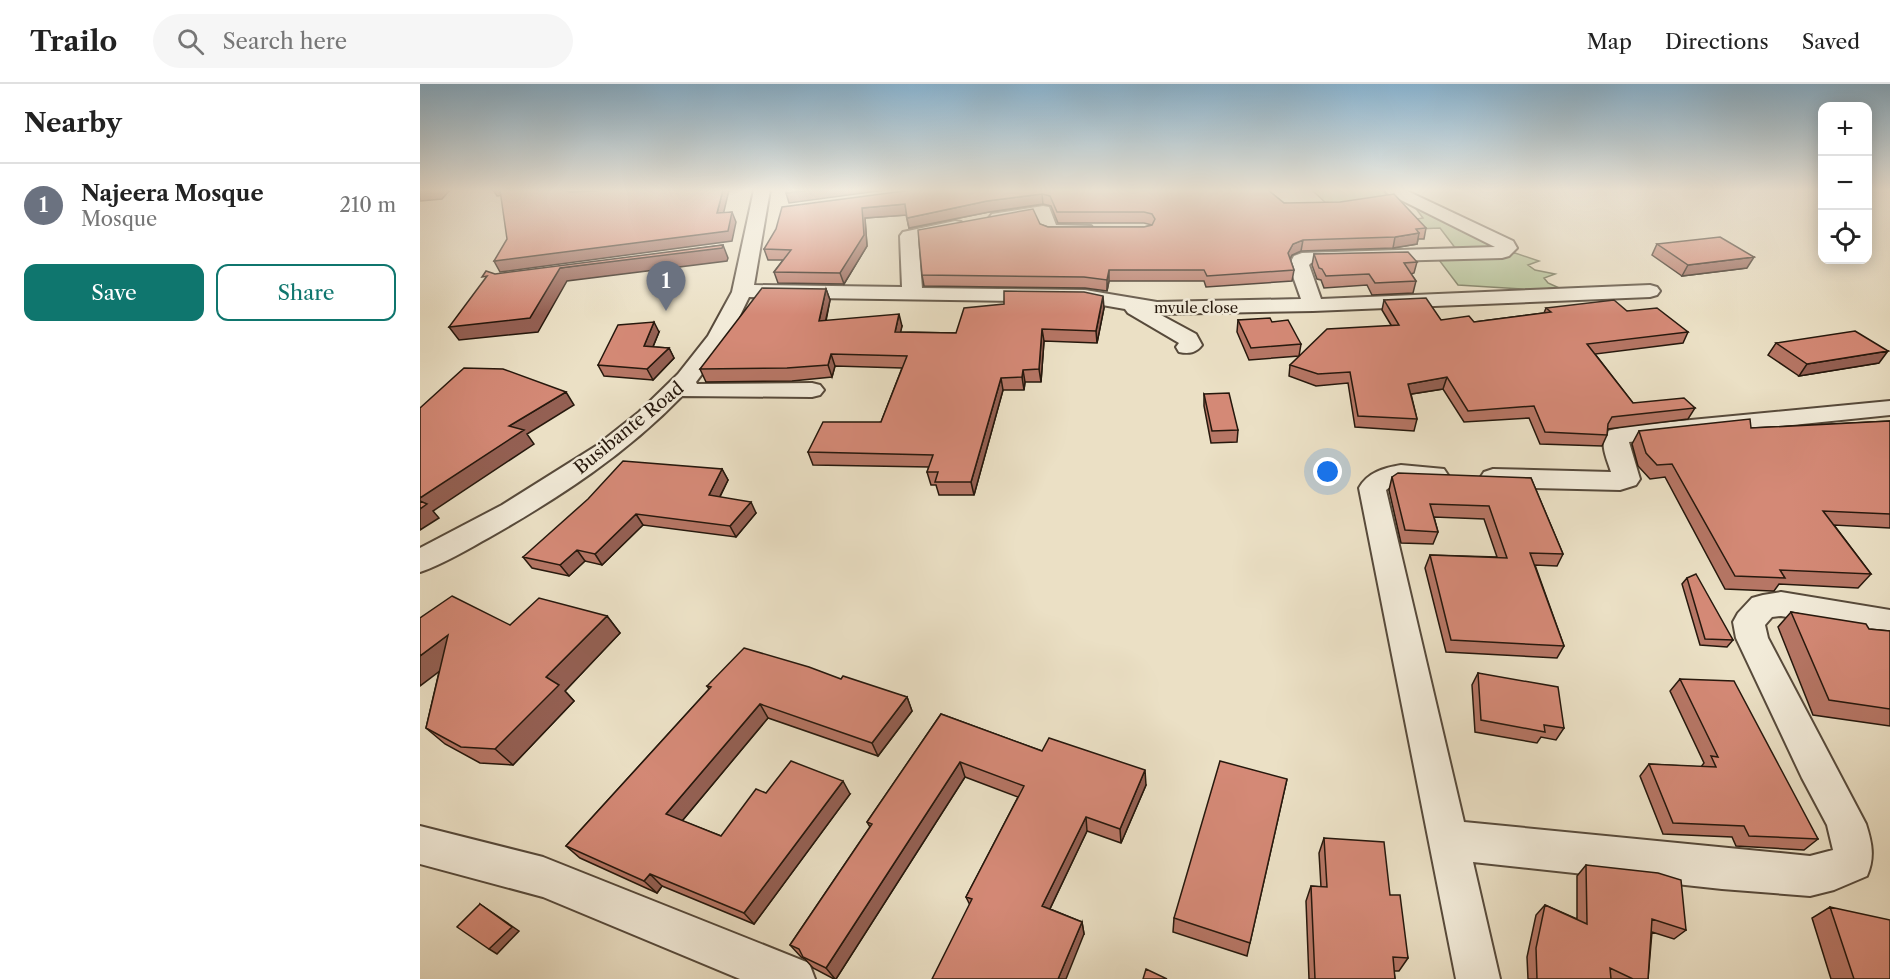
<!DOCTYPE html>
<html lang="en">
<head>
<meta charset="utf-8">
<style>
	:root { --surface:#fff; --page:#f6f6f6; --text:#222; --muted:#767676; --line:#e0e0e0; --accent:#0f766e }
	body { margin:0; font-family:"Libre Caslon Text",serif; background:var(--page); color:var(--text) }
	.controls { position:absolute; right:18px; top:18px; display:grid; overflow:hidden; border-radius:12px; box-shadow:0 3px 15px #0003 }
	.controls button { width:54px; height:54px; display:grid; place-items:center; padding:0; border:0; border-bottom:2px solid var(--line); background:var(--surface); color:var(--text); font:30px sans-serif }
	.you { position:absolute; left:908px; top:388px; width:21px; height:21px; margin:-15px; border:4px solid #fff; border-radius:50%; background:#1a73e8; box-shadow:0 0 0 9px #1a73e833 }
	.badge { display:grid; place-items:center; width:39px; height:39px; border-radius:50%; background:var(--accent); color:#fff; font-size:20px; font-weight:700 }
	.pin { position:absolute; translate:-50% -50px; filter:drop-shadow(0 2px 3px #0008) }
	.pin::after { content:''; position:absolute; top:32px; width:21px; height:18px; background:inherit; clip-path:polygon(0 0,100% 0,50% 100%) }
	.list { margin:0; padding:0; list-style:none }
	h2 { display:flex; justify-content:space-between; align-items:center; height:78px; margin:0; padding:0 24px; font-size:26px }
	h2 small { font-size:20px; font-weight:400; color:var(--muted) }
	.list li { display:grid; grid-template-columns:39px 1fr auto; gap:18px; align-items:center; box-sizing:border-box; height:84px; padding:0 24px; border-top:2px solid var(--line) }
	.list b { display:block; font-size:22px; white-space:nowrap }
	.list p { margin:0; font-size:20px; white-space:nowrap; color:var(--muted) }
	.list em { font-size:20px; font-style:normal; color:var(--muted) }
	.actions { display:flex; gap:12px; padding:18px 24px }
	.actions a { flex:1; padding:14px 0; border:2px solid var(--accent); border-radius:12px; text-align:center; font-size:21px; color:var(--accent) }
	.actions .main { background:var(--accent); color:#fff }
	.icon { flex:none; width:33px; height:33px; fill:none; stroke:currentColor; stroke-width:2; stroke-linecap:round; stroke-linejoin:round }
	.map { position:relative; flex:none; width:1470px; height:895px; overflow:hidden }
	header { display:flex; align-items:center; gap:36px; box-sizing:border-box; height:84px; padding:0 30px; background:var(--surface); border-bottom:2px solid var(--line) }
	header strong { font-size:28px }
	nav { display:flex; gap:33px; margin-inline-start:auto; font-size:21px }
	.search { width:420px; height:54px; background:var(--page); display:flex; align-items:center; gap:15px; box-sizing:border-box; padding:0 21px; border-radius:33px; color:var(--muted); font-size:22px }
	main { display:flex }
	aside { flex:1; background:var(--surface) }
	.map>svg:first-child { display:block }
	.green { fill:#b3c397; stroke:#6c6e52; stroke-width:1.5 }
	.lines { fill:none; stroke-linecap:round; stroke-linejoin:round }
	.minor-casing { stroke:#574a3b; stroke-width:4 }
	.minor { fill:#f2ebd9; fill-rule:evenodd }
	.wall { fill:#b67665; stroke:#26180d; stroke-width:1.5 }
	.shaded-wall { fill:#946053; stroke:#26180d; stroke-width:1.5 }
	.building { fill:#d48976; stroke:#26180d; stroke-width:1.5 }
	.labels { text-anchor:middle; dominant-baseline:central; stroke-width:5; stroke-linejoin:round; paint-order:stroke }
	.far-street-label { font-size:15px; fill:#26180d; stroke:#f2ebd9 }
	.street-label { font-size:18px; fill:#26180d; stroke:#f2ebd9 }
</style>
</head>
<body>
<header>
<strong>Trailo</strong>
<div class="search"><svg class="icon" aria-label="search" viewBox="0 0 24 24"><circle cx="10" cy="10" r="6"/><path d="M15 15l6 6"/></svg>Search here</div>
<nav><a>Map</a><a>Directions</a><a>Saved</a></nav>
</header>
<main>
<aside>
<h2>Nearby<small></small></h2>
<ul class="list">
<li><span class="badge" style="background:#6b7280">1</span><div><b>Najeera Mosque</b><p>Mosque</p></div><em>210 m</em></li>
</ul>
<div class="actions"><a class="main">Save</a><a>Share</a></div>
</aside>
<div class="map">
<svg width="1470" height="895" viewBox="0 0 1470 895">
	<rect width="100%" height="100%" fill="#ebe0c5"/>
	<filter id="stains"><feTurbulence type="fractalNoise" baseFrequency=".00333" numOctaves="4"/><feColorMatrix values="0 0 0 0 .2 0 0 0 0 .09 0 0 0 0 .02 0 0 0 .5 -.17"/></filter>
	<radialGradient id="worn" r=".72"><stop offset=".6" stop-color="#630" stop-opacity="0"/><stop offset="1" stop-color="#630" stop-opacity=".3"/></radialGradient>
	<path class="green" d="M892,106h83l18,10 -84,6z
		M994,122h3l83,42 -44,1 -16,-21 -25,1 -9,-8 17,-3z
		M1095,169l24,8 -11,4 7,5 20,4 -11,4 4,5 9,4 -17,3 -82,-5 -22,-29z"/>
	<g class="lines">
		<defs>
			<path id="minor" d="M334,106h16l-16,95 148,2 -2,-51 3,-4 52,-11 6,1 3,4 -3,4 -43,9 4,49 163,2 72,12 144,-3 -12,-34 5,-9 8,-3 193,-6 -108,-54 -2,-3h20l108,51 4,7 -8,8 -7,2 -191,5 -2,2 12,34 329,-14 7,2 3,4 -3,4 -7,2 -337,14 -154,3 37,20 6,11c-6,8 -13,9 -23,7l-3,-5 3,-4 -51,-30 -3,-4 -40,-7 -336,-5 -20,41 -33,44 1,2 115,-1 8,2 4,5 -4,5 -8,2 -130,-1c-56,58 -122,101 -192,141 -22,12 -46,27 -70,35v-24l82,-43 94,-59 43,-34 39,-38 30,-38 24,-44z
				M623,122l6,1 7,18 35,1 3,4 -3,4c-14,3 -34,3 -48,0l-7,-17 -38,6 -6,-1 -3,-4 3,-4 6,-1z
				M1470,317v14l-261,27 11,37 -4,6 -16,5 -127,-3 -9,-3 -4,-6 4,-6 9,-3 118,3c-4,-13 -12,-28 -4,-41l21,-5z
				M981,381l43,4 4,6 -4,6c-19,6 -41,-4 -58,9l78,332 346,34 23,-6 -6,-25 -25,-47 -66,-140 -3,-16 5,-9 14,-15 11,-3 18,-3 109,18v24l-109,-18 -9,1 -7,8 3,13 98,186c6,19 9,33 1,52l-33,14 -24,6 -88,-7 -249,-27 27,117h-44l-97,-491c9,-16 25,-20 42,-23z
				M0,742l123,31 266,106 6,16h-75l-197,-82 -123,-33z"/>
		</defs>
		<use href="#minor" class="minor-casing"/>
		<use href="#minor" class="minor"/>
	</g>
	<path class="wall" d="M491,106h357l16,13 142,25 -2,11h-6l-1,5 -24,4 -92,3 -9,4 -2,3 4,12 -2,11 -86,6 -2,-6h-95l-2,10 -22,-3 -161,-2 -2,-11 118,-51 8,3h96l8,-2 -8,-2h-86l-7,-17 -8,-2 -54,8 -80,16 -3,-13 -41,3 2,28 -23,38 -66,-1 -4,-11 9,-12h-15l-4,-11z
		M1237,160l90,24 -65,8 -30,-21z
		M894,170l103,8 -3,11 -3,1 5,7 -3,12 -41,2 -5,-10 -43,3 -3,-8 -4,-1 -5,-14z
		M406,205l4,11 -4,21 76,5 -2,6 56,1 148,-25 -7,35 -53,-2 -3,41h-16l-1,8h-21l-29,105h-35l-3,-10h-5l-4,-13 2,-5 -116,-2 -5,-13 73,-30 21,-54 -67,-2 -3,11 -40,4 -86,1 -6,-13z
		M964,216l57,20 33,2 70,-9 2,-5 81,3 61,21 -5,11 -88,11 38,49 62,5 -7,11 -80,10 -1,6 -5,11 -62,-2 -11,-26 -65,4 -21,-33 -32,5 6,25 -3,12 -59,-4 -7,-44 -32,3 -27,-10 1,-11 101,-40 -9,-15z
		M818,236l63,24 -2,12 -50,4 -12,-28z
		M239,248l-6,15 16,1 5,10 -21,22 -49,-4 -6,-11z
		M1356,259l103,20 -80,13 -31,-21z
		M784,310l34,36 -1,12 -26,1 -7,-37z
		M1470,337v107l-56,-3 37,49 -13,14 -79,-4 -5,7h-2l-47,-2 -60,-112 -15,2 -12,-13 -6,-22 7,-13 112,-3z
		M302,385l6,11 -8,17 36,16 -20,24 -93,-12 -41,40 -17,-4 -16,15 -37,-8 -9,-11z
		M972,393l139,1 32,76 -6,12 -22,-1 29,81 -7,12 -111,-6 -21,-84 5,-13 67,2 -13,-38 -50,-2 4,15 -5,12 -32,-1 -12,-53z
		M1267,494l46,62 -6,7 -27,-2 -18,-61z
		M1371,528l78,17 21,2v95l-77,-11 -35,-88z
		M187,532l13,17 -55,58 9,10 -61,64 -33,-2 -35,-19 -19,-16 13,-56 -19,-54 90,7z
		M1058,589l86,55 -8,12 -15,-3 -4,6 -62,-11 -3,-47z
		M421,595l66,18 5,14 -34,45 -110,-38 -86,103 39,15 45,-43 84,1 -96,130 -92,-38 -5,7 -77,-35 -14,-12 143,-157 -2,-3z
		M1260,595l138,160 -14,11 -68,-4 -4,-9 -69,-3 -23,-58 9,-12 52,3 3,-4 -34,-72z
		M521,630l101,37 104,34 -25,58 -34,-12 -37,78 32,13 2,12 -114,-29 -4,-8 52,-100 -53,-20 -129,202h-2l-21,-11 -8,-9 -4,-2 -11,-12 80,-118 -3,-5z
		M867,695l-40,177 -74,-24 1,-14z
		M904,754l66,57 18,63 -9,13h-5l1,8h-86l-3,-78 5,-15 10,1 -2,-34z
		M1166,781l100,65 -12,9 -22,-7 -4,47h-120l-1,-22 9,-42 9,-10 32,14v-43z
		M1410,823l60,72h-59l-19,-61z"/>
	<path class="shaded-wall" d="M0,106h30l-8,9 -22,2z
		M73,106h9l3,5 -8,1z
		M303,106h6l-8,34 -4,-11z
		M388,106h77l-96,13 -3,-10z
		M622,110l1,10 -54,8 -80,16 -2,-10 80,-17z
		M485,120l2,11 -42,3 2,28 -23,38 -4,-11 22,-65z
		M312,128l4,10 -4,19 -232,31 -6,-11z
		M999,149l-2,11 -24,4 2,-11z
		M883,156l-2,11 -9,4 -5,9 1,-11 5,-9z
		M303,161l5,13 -1,3 -160,20 -29,51 -79,8 -10,-13 111,-59z
		M1334,173l-7,11 -65,8 6,-11z
		M689,186v11l-2,10v-11z
		M406,205l4,11 -7,33 -4,-12z
		M683,212l1,12 -7,35 -1,-12z
		M479,230l3,12 -4,18 -3,-12z
		M234,238l5,10 -10,24 -5,-10z
		M622,245l2,12 -3,41 -2,-13z
		M249,264l5,10 -21,22 -6,-11z
		M1468,267l-9,12 -80,13 8,-12z
		M411,270l4,12 -3,11 -4,-12z
		M603,286l2,12 -1,8 -2,-13z
		M1027,293l-4,12 -38,6 3,-11z
		M581,294l2,12 -29,105 -3,-13z
		M146,308l8,13 -47,29 7,10 -101,67 6,7 -19,12v-32l89,-72z
		M302,385l6,11 -13,26 -6,-11z
		M331,418l5,11 -20,24 -6,-11z
		M216,430l7,11 -41,40 -7,-11z
		M157,466l8,11 -16,15 -9,-11z
		M187,532l13,17 -55,58 9,10 -61,64 -18,-16 51,-72z
		M28,551l17,17 -45,34v-30z
		M487,613l5,14 -34,45 -6,-13z
		M340,620l8,14 -91,109 -11,-13z
		M540,678l5,15 -129,202h-1l-9,-11z
		M725,686l1,15 -25,58 -1,-14z
		M423,697l7,13 -96,130 -10,-11z
		M666,733l1,14 -42,88 -3,-13z
		M230,790l12,12 -5,7 -13,-12z
		M60,820l39,27 -22,23 -8,-5z
		M662,838l2,12 -18,45h-8z"/>
	<path class="building" d="M80,106h64l6,2 22,-1 10,-1h121l-6,23 15,-1 -4,19 -234,30 13,-22z
		M367,106h21l-22,3z
		M492,106h356l16,13 56,-1 54,-8 32,34 -10,1 3,4 -24,4 -92,3 -10,4 -5,9 6,17 -87,6 -3,-6h-95l-2,10 -23,-3 -162,-2 -4,-45 115,-21 7,15 8,3h96l8,-2 3,-6 -3,-5 -8,-2h-87l-7,-16 -8,-2 -55,7 -80,17 -2,-14 -43,4 2,27 -24,38 -66,-1 17,-22 -27,-1 12,-20 6,-22z
		M1300,153l34,20 -66,8 -31,-21z
		M303,161l-1,3 -162,20 -30,50 -81,9 38,-51 -5,1 4,-6 9,3z
		M988,168l9,10 -13,1 12,18 -41,2 -6,-9 -43,2 -4,-7 -3,-1 -5,-14z
		M342,204l64,1 -7,32 80,-7 -4,18 61,1 8,-25 40,-4v-13l80,1 19,4 -7,35 -54,-2 -3,40 -16,1 -1,7 -21,1 -30,104h-36l3,-10h-11l6,-17 -125,-3 15,-30h58l26,-66 -76,-2 -3,11 -41,3 -87,1z
		M1006,214l15,22 28,-4 5,6 77,-10 -5,-4 68,-8 13,11 30,-3 31,24 -101,12 46,59 51,-5 11,10 -83,9 -4,7 -1,11 -62,-3 -11,-26 -66,5 -21,-34 -39,7 9,35 -59,-3 -8,-44 -32,2 -28,-9 37,-36 72,-4 -15,-25z
		M850,234l2,4 16,-2 13,24 -50,4 -13,-28z
		M234,238l-10,24 25,2 -22,21 -49,-4 20,-40z
		M1435,247l33,20 -81,13 -31,-21z
		M44,284l39,1 63,23 -57,34 15,4 -104,68v-90z
		M809,309l9,37 -26,1 -8,-37z
		M1330,335l1,9 139,-7v93l-67,-3 48,63 -91,-4 5,8 -50,-2 -63,-112 -15,1 -11,-12 -7,-22z
		M203,377l99,8 -13,26 42,7 -21,24 -94,-12 -41,40 -18,-4 -17,15 -37,-8 65,-58z
		M978,389l133,5 32,76 -33,-1 34,93 -113,-6 -21,-85 77,3 -18,-52 -59,-2 8,28 -33,-2 -13,-53z
		M0,417l7,3 -7,5z
		M1276,490l37,66 -28,-1 -18,-61z
		M32,512l58,29 29,-27 68,18 -61,61 13,8 -64,64 -34,-2 -35,-19 22,-93 -28,21v-38z
		M1371,528l75,12 3,5 21,2v78l-61,-9z
		M324,564l65,19 32,12 2,-3 64,21 -35,46 -112,-39 -94,110 55,22 35,-47 10,4 25,-32 52,20 -99,132 -94,-39 -6,7 -78,-35 145,-159 -4,-1z
		M1058,589l80,14 6,41 -20,-3 1,7 -64,-12z
		M1260,595l54,2 84,158 -69,-3 -5,-10 -71,-3 -24,-59 67,3 -5,-11 7,1z
		M521,630l101,37 7,-13 96,32 -25,59 -34,-12 -44,89 40,16 -24,57h-126l40,-80 -6,-2 58,-111 -64,-24 -134,206 -23,-11 -4,-8 -9,-4 82,-121 -5,-2z
		M800,677l67,18 -37,164 -76,-25z
		M904,754l60,4 6,53h10l8,63 -15,-1 2,22h-80l-4,-93 16,1z
		M1166,781l72,8 23,7 5,50 -34,-11 -4,60h-15l-23,-11 1,11h-74l-1,-31 9,-43 42,19z
		M60,820l32,23 -23,22 -32,-22z
		M1410,823l60,13v59h-36z
		M726,885l21,10h-24z"/>
	<linearGradient id="sky" x2="0" y2="1"><stop stop-color="#89b7d6"/><stop offset="0.46" stop-color="#f6f1e5"/><stop offset="1" stop-color="#f6f1e5" stop-opacity="0"/></linearGradient>
	<rect width="1470" height="231" fill="url(#sky)"/>
	<g class="labels">
		<g class="far-street-label">
			<text x="776" y="223">mvule close</text>
		</g>
		<g class="street-label">
			<text transform="translate(209 344) rotate(-39)">Busibante Road</text>
		</g>
	</g>
	<rect width="100%" height="100%" filter="url(#stains)"/>
	<rect width="100%" height="100%" fill="url(#worn)"/>
</svg>
<div class="controls">
<button>+</button>
<button>−</button>
<button><svg class="icon" aria-label="locate" viewBox="0 0 24 24"><circle cx="12" cy="12" r="6"/><path d="M12 2v4M12 18v4M2 12h4M18 12h4"/></svg></button>
</div>
<div class="you"></div>
<div class="pin badge" style="left:246px;top:227px;background:#6b7280">1</div>
</div>
</main>
</body>
</html>
